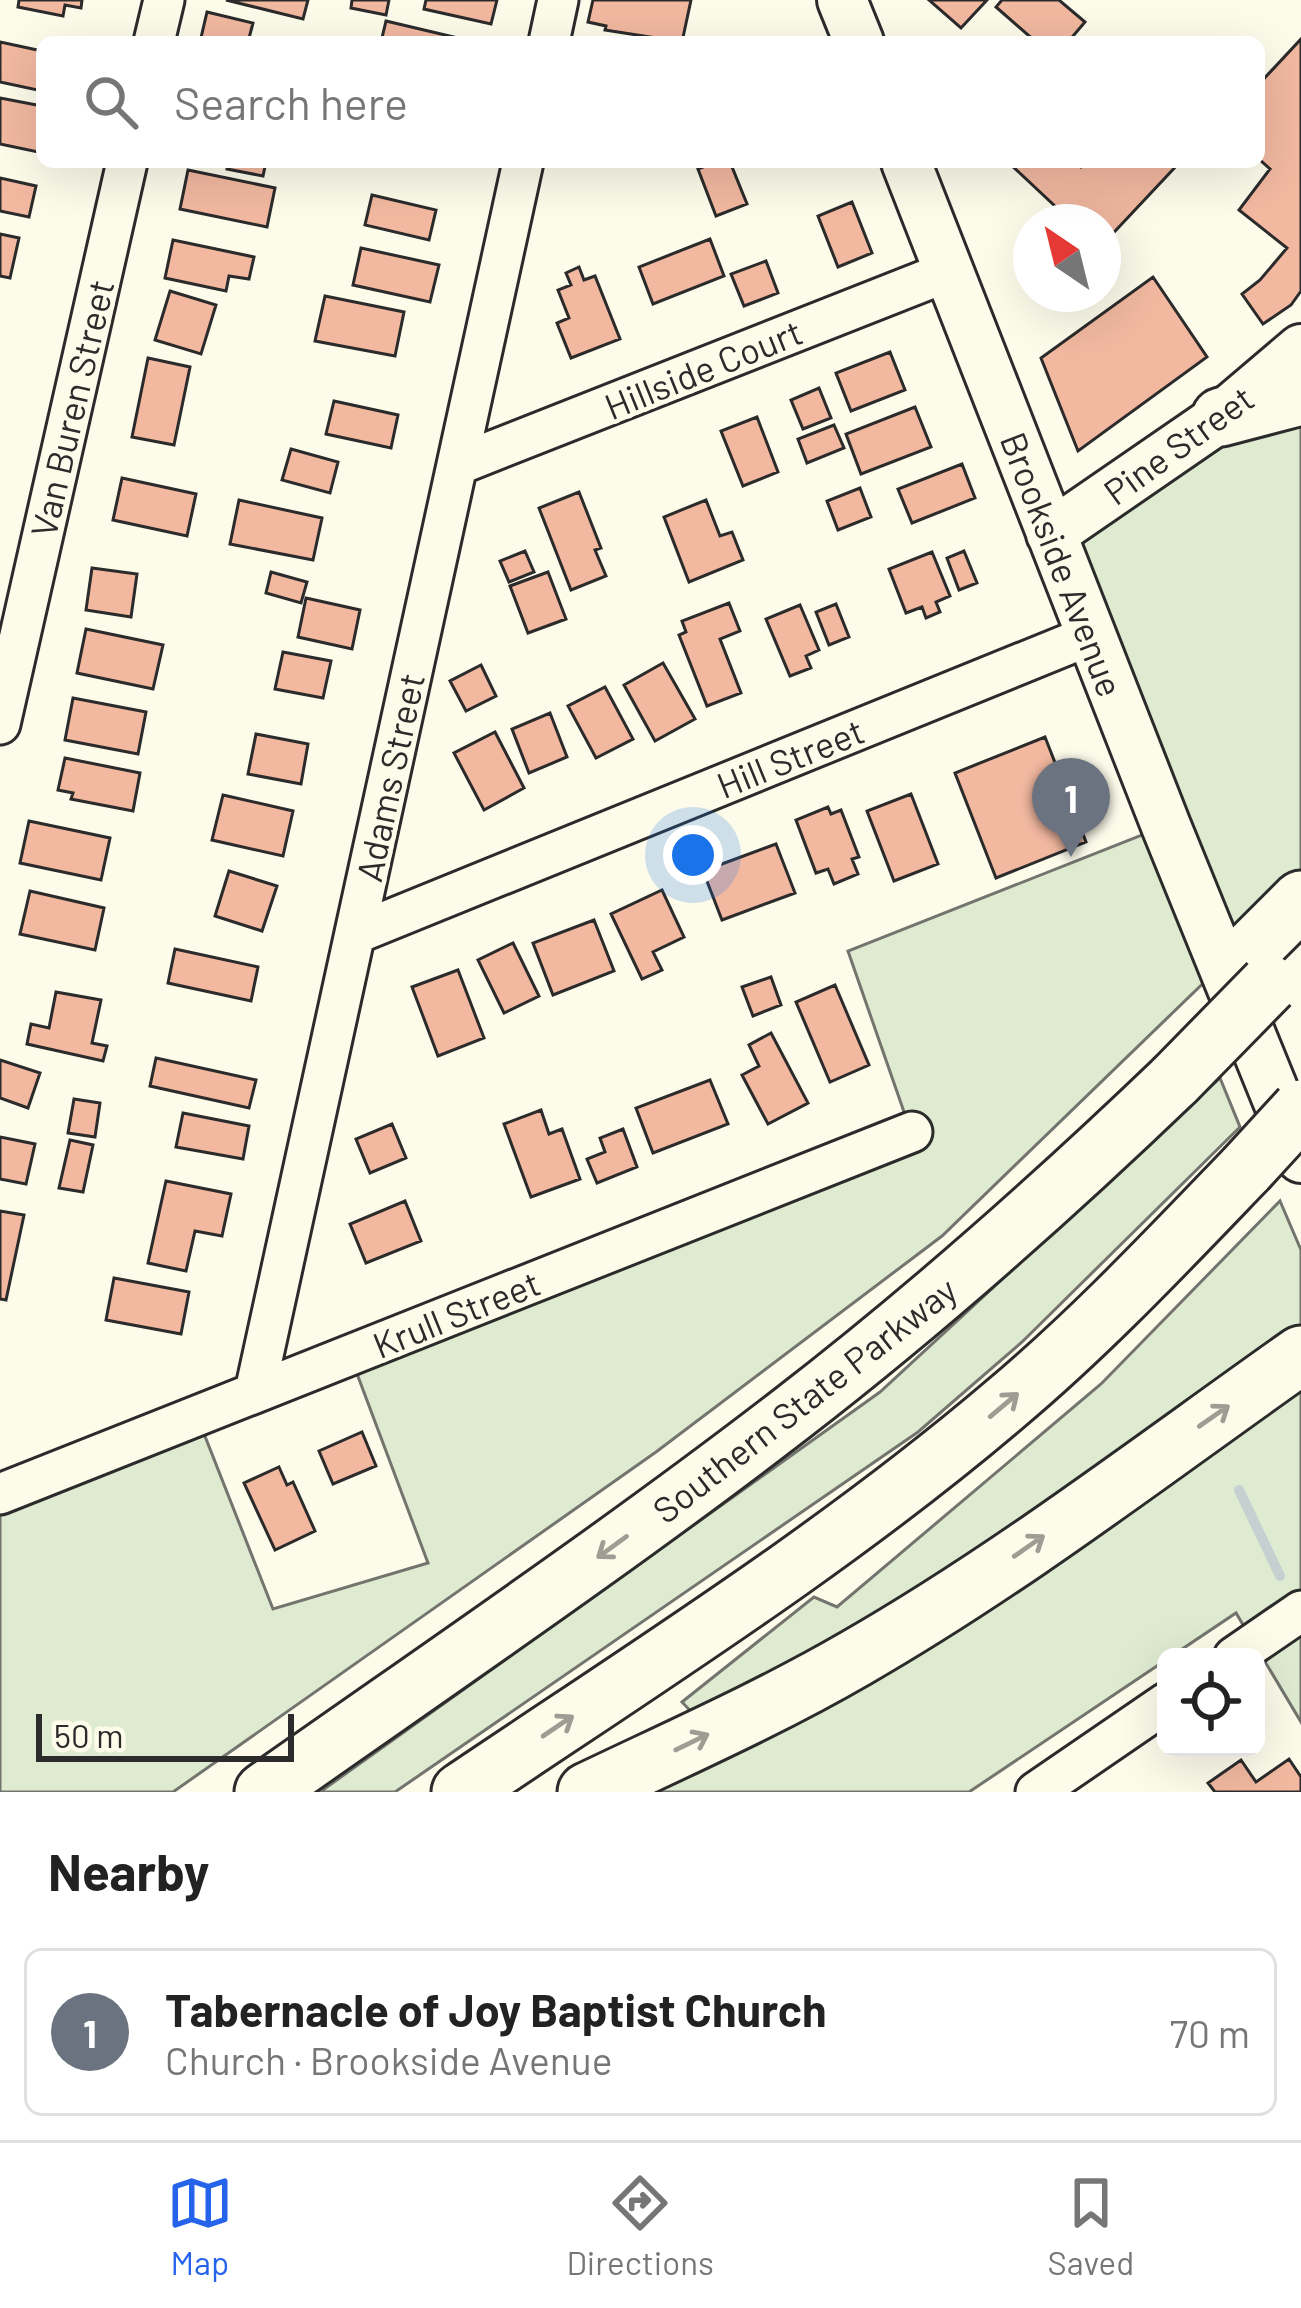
<!DOCTYPE html>
<html lang="en">
<head>
<meta charset="utf-8">
<style>
	:root { --surface:#fff; --page:#f6f6f6; --text:#222; --muted:#767676; --line:#e0e0e0; --accent:#2563eb }
	body { margin:0; font-family:Barlow,sans-serif; background:var(--page); color:var(--text) }
	.controls { position:absolute; right:36px; bottom:36px; display:grid; overflow:hidden; border-radius:18px; box-shadow:0 12px 48px #0002 }
	.controls button { width:108px; height:108px; display:grid; place-items:center; padding:0; border:0; border-bottom:3px solid var(--line); background:var(--surface); color:var(--text); font:60px sans-serif }
	.compass { position:absolute; left:1013px; top:204px; width:108px; height:108px; border-radius:50%; background:var(--surface); box-shadow:0 12px 48px #0002; rotate:325deg }
	.scale { position:absolute; left:36px; bottom:30px; width:258px; box-sizing:border-box; padding-left:12px; border:6px solid #2b2b2b; border-top:0; font-size:33px; line-height:42px; white-space:nowrap; color:#2b2b2b; -webkit-text-stroke:9px #fdfbea; paint-order:stroke }
	.you { position:absolute; left:693px; top:855px; width:42px; height:42px; margin:-30px; border:9px solid #fff; border-radius:50%; background:#1a73e8; box-shadow:0 0 0 18px #1a73e833 }
	.badge { display:grid; place-items:center; width:78px; height:78px; border-radius:50%; background:var(--accent); color:#fff; font-size:39px; font-weight:700 }
	.pin { position:absolute; translate:-50% -99px; filter:drop-shadow(0 3px 6px #0008) }
	.pin::after { content:''; position:absolute; top:63px; width:42px; height:36px; background:inherit; clip-path:polygon(0 0,100% 0,50% 100%) }
	.list { margin:0; padding:0; list-style:none }
	h2 { display:flex; justify-content:space-between; align-items:center; height:156px; margin:0; padding:0 48px; font-size:51px }
	h2 small { font-size:39px; font-weight:400; color:var(--muted) }
	.list li { display:grid; grid-template-columns:78px 1fr auto; gap:36px; align-items:center; box-sizing:border-box; height:168px; margin:0 24px 24px; padding:0 24px; border:3px solid var(--line); border-radius:18px }
	.list b { display:block; font-size:45px; white-space:nowrap }
	.list p { margin:0; font-size:39px; white-space:nowrap; color:var(--muted) }
	.list em { font-size:39px; font-style:normal; color:var(--muted) }
	.icon { flex:none; width:66px; height:66px; fill:none; stroke:currentColor; stroke-width:2; stroke-linecap:round; stroke-linejoin:round }
	.map { position:relative; flex:none; width:1301px; height:1792px; overflow:hidden }
	.search { position:absolute; background:var(--surface); box-shadow:0 12px 48px #0002; left:36px; right:36px; top:36px; height:132px; display:flex; align-items:center; gap:30px; box-sizing:border-box; padding:0 42px; border-radius:18px; color:var(--muted); font-size:45px }
	.sheet { height:348px; background:var(--surface) }
	nav { display:flex; justify-content:space-around; align-items:center; box-sizing:border-box; height:168px; border-top:3px solid var(--line); background:var(--surface); font-size:33px; color:var(--muted) }
	nav a { display:grid; justify-items:center; gap:6px }
	nav .on { color:var(--accent) }
	.map>svg:first-child { display:block }
	.green { fill:#deebd1; stroke:#74746e; stroke-width:3 }
	.lines { fill:none; stroke-linecap:round; stroke-linejoin:round }
	.stream { stroke:#c7d0d0; stroke-width:10 }
	.building { fill:#f2b8a0; stroke:#2b2b2b; stroke-width:3 }
	.minor-casing { stroke:#2b2b2b; stroke-width:45 }
	.major-casing { stroke:#2b2b2b; stroke-width:54 }
	.highway-casing { stroke:#2b2b2b; stroke-width:63 }
	.minor { stroke:#fdfbea; stroke-width:39 }
	.major { stroke:#fdfbea; stroke-width:48 }
	.highway { stroke:#fdfbea; stroke-width:57 }
	.highway-bridge-casing { stroke:#2b2b2b; stroke-width:63; stroke-linecap:butt }
	.highway-bridge { stroke:#fdfbea; stroke-width:57 }
	.oneway { stroke:#9e9d94 }
	.labels { text-anchor:middle; dominant-baseline:central; stroke-width:9; stroke-linejoin:round; paint-order:stroke }
	.street-label { font-size:36px; fill:#2b2b2b; stroke:#fdfbea }
</style>
</head>
<body>
<div class="map">
<svg width="1301" height="1792" viewBox="0 0 1301 1792">
	<rect width="100%" height="100%" fill="#fdfbea"/>
	<path class="green" d="M1301,396v479l-48,60 -311,301 -286,216 -483,340h-173v-298l197,-78 76,193 155,-46 -78,-208 561,-223 -63,-181 317,-125 -114,-292z
		M1220,1078l20,49 -218,215 -104,90 -523,360h-75l560,-400z
		M1280,1201l21,49v81l-401,279 -201,110 -17,-18 132,-105 23,10 264,-223z
		M1301,1386v336l-65,-109 -267,179h-329z"/>
	<g class="lines">
		<path class="stream" d="M1239,1490l41,86"/>
	</g>
	<path class="building" d="M19,0h63l-1,8 -16,-3 -2,11 -45,-9z
		M226,0h82l-5,19z
		M352,0h37l-3,15 -35,-7z
		M426,0h71l-6,24 -67,-15z
		M593,0h98l-9,42 -77,-12 1,-4 -18,-4z
		M929,0h58l-26,28z
		M1002,0h57l26,22 -17,20h-32l-40,-35z
		M207,12l46,11 -5,19h-48z
		M386,21l76,18v3h-81z
		M1301,39v252l-10,14 -28,19 -21,-30 18,-14 27,-32 -48,-38 31,-41 -11,-10v-75z
		M0,42l42,9v40l-42,-9z
		M0,98l42,8 -4,46 -38,-8z
		M228,162h38l-3,14 -36,-7z
		M715,162h15l17,42 -31,12 -18,-47z
		M1008,162h68l5,5 5,-5h94l-77,82v-22h-31z
		M188,170l87,18 -8,39 -87,-18z
		M0,178l36,8 -7,31 -29,-6z
		M372,195l64,15 -7,30 -64,-15z
		M852,202l20,51 -34,14 -20,-51z
		M0,234l19,4 -9,40 -10,-2z
		M710,239l14,37 -71,28 -14,-37z
		M173,240l81,17 -5,22 -20,-3 -3,15 -61,-13z
		M361,248l78,17 -9,37 -77,-17z
		M766,261l12,32 -34,13 -13,-32z
		M579,267l5,13 11,-4 25,63 -49,19 -14,-35 12,-5 -11,-28 13,-5 -5,-12z
		M1153,277l54,80 -129,94 -37,-93z
		M170,291l46,14 -15,49 -46,-14z
		M325,296l79,16 -9,44 -80,-15z
		M890,352l15,38 -54,21 -15,-38z
		M148,358l42,9 -16,78 -42,-8z
		M819,388l12,30 -28,11 -12,-29z
		M334,401l64,14 -7,33 -65,-14z
		M915,407l16,40 -70,27 -15,-40z
		M757,417l21,55 -35,14 -22,-55z
		M834,425l10,23 -37,15 -9,-24z
		M291,449l47,13 -8,31 -48,-13z
		M962,464l13,34 -63,25 -14,-34z
		M122,478l74,16 -9,42 -74,-16z
		M860,488l11,29 -33,13 -11,-29z
		M579,492l22,56 -6,2 11,26 -35,14 -32,-82z
		M239,500l83,18 -9,42 -83,-16z
		M706,500l14,36 12,-4 11,28 -54,22 -25,-65z
		M525,551l9,21 -25,10 -9,-21z
		M964,551l13,32 -18,7 -12,-32z
		M932,552l18,44 -14,6 4,10 -14,6 -4,-11 -16,6 -17,-44z
		M92,568l45,6 -6,43 -45,-7z
		M271,572l36,10 -6,21 -35,-10z
		M548,572l18,47 -38,14 -18,-47z
		M306,598l54,12 -8,39 -54,-12z
		M729,603l11,28 -20,8 21,54 -34,13 -28,-71 7,-3 -4,-11z
		M836,604l13,33 -20,8 -13,-33z
		M800,605l19,45 -13,6 5,12 -21,8 -24,-57z
		M86,629l77,16 -10,44 -76,-16z
		M283,652l48,9 -8,37 -48,-9z
		M663,663l32,56 -40,22 -31,-56z
		M481,665l15,31 -30,15 -16,-30z
		M605,687l28,52 -37,19 -28,-52z
		M73,698l73,14 -8,42 -73,-14z
		M550,713l17,44 -38,16 -17,-44z
		M495,732l29,56 -40,22 -30,-57z
		M256,734l52,10 -7,40 -53,-10z
		M1045,737l41,105 -90,36 -41,-105z
		M65,758l75,15 -7,38 -62,-12 2,-6 -15,-3z
		M911,794l27,70 -44,17 -27,-70z
		M223,795l70,16 -10,45 -71,-16z
		M828,807l3,7 10,-4 18,47 -7,2 6,15 -24,10 -6,-15 -12,4 -20,-53z
		M29,821l81,17 -9,42 -81,-17z
		M776,844l19,49 -73,27 -19,-49z
		M229,871l48,15 -15,45 -47,-15z
		M662,890l22,47 -31,15 9,18 -20,9 -31,-65z
		M30,891l74,17 -9,42 -75,-16z
		M594,920l20,51 -61,24 -20,-52z
		M513,943l26,53 -35,17 -26,-53z
		M175,949l83,18 -7,34 -83,-18z
		M458,970l26,68 -46,18 -26,-69z
		M771,977l10,28 -28,11 -11,-29z
		M835,985l34,80 -39,17 -34,-80z
		M56,992l45,8 -9,43 15,3 -4,15 -76,-17 4,-20 18,4z
		M771,1033l37,70 -40,21 -26,-49 17,-9 -10,-21z
		M156,1058l100,22 -7,28 -99,-22z
		M0,1060l40,13 -12,35 -28,-10z
		M710,1080l18,44 -75,29 -17,-45z
		M74,1099l26,4 -5,34 -27,-4z
		M541,1110l8,24 13,-5 18,50 -49,18 -27,-73z
		M183,1113l66,13 -6,33 -67,-12z
		M392,1124l14,34 -36,15 -14,-34z
		M623,1129l14,38 -40,16 -10,-24 18,-7 -5,-14z
		M0,1137l35,7 -9,40 -26,-5z
		M70,1140l23,5 -10,47 -24,-4z
		M166,1181l65,13 -9,42 -27,-5 -9,40 -38,-8z
		M405,1201l16,40 -55,22 -16,-39z
		M0,1211l24,4 -18,85 -6,-1z
		M114,1278l75,14 -8,42 -75,-14z
		M362,1432l14,34 -43,18 -14,-33z
		M279,1467l8,18 6,-3 22,49 -40,19 -31,-67z
		M1289,1759l12,18v15h-86l-7,-9 33,-23 15,22z"/>
	<g class="lines">
		<defs>
			<path id="minor" d="M154,42l10,-42
				M549,42l9,-42
				M457,465l492,-194
				M0,724l127,-562
				M355,934l736,-299
				M255,1392l268,-1230
				M0,1494l912,-362
				M1234,1657l67,-46
				M1036,1792l130,-89"/>
			<path id="major" d="M842,0l17,42
				M906,162l260,664 135,332
				M1051,534l170,-117 80,-68"/>
			<path id="highway" d="M1221,417l80,-21
				M1246,955l55,-55
				M264,1792c176,-124 355,-245 526,-377 135,-104 262,-217 385,-335
				M461,1792c184,-124 374,-243 543,-387 86,-72 164,-155 242,-236
				M587,1792c90,-43 183,-84 269,-134 155,-89 299,-200 445,-303"/>
		</defs>
		<use href="#minor" class="minor-casing"/>
		<use href="#major" class="major-casing"/>
		<use href="#highway" class="highway-casing"/>
		<use href="#minor" class="minor"/>
		<use href="#major" class="major"/>
		<use href="#highway" class="highway"/>
		<defs>
			<path id="highway-bridge" d="M1175,1080l94,-96
				M1246,1169l55,-60"/>
		</defs>
		<use href="#highway-bridge" class="highway-bridge-casing"/>
		<use href="#highway-bridge" class="highway-bridge"/>
	</g>
	<defs><path id="oneway-shaft" d="M-6 0H5M1.5-3L5.5 0L1.5 3" fill="none" stroke-width="1.6" stroke-linecap="round" stroke-linejoin="round" transform="scale(3)"/></defs>
	<g class="oneway">
		<use href="#oneway-shaft" transform="translate(1004 1405) rotate(-40)"/>
		<use href="#oneway-shaft" transform="translate(1214 1416) rotate(-35)"/>
		<use href="#oneway-shaft" transform="translate(1029 1546) rotate(-35)"/>
		<use href="#oneway-shaft" transform="translate(612 1547) rotate(144)"/>
		<use href="#oneway-shaft" transform="translate(558 1726) rotate(-34)"/>
		<use href="#oneway-shaft" transform="translate(692 1742) rotate(-26)"/>
	</g>
	<g class="labels">
		<g class="street-label">
			<text transform="translate(703 368) rotate(-22)">Hillside Court</text>
			<text transform="translate(71 408) rotate(-77)">Van Buren Street</text>
			<text transform="translate(1178 444) rotate(-36)">Pine Street</text>
			<text transform="translate(1063 564) rotate(69)">Brookside Avenue</text>
			<text transform="translate(790 757) rotate(-22)">Hill Street</text>
			<text transform="translate(389 777) rotate(-78)">Adams Street</text>
			<text transform="translate(456 1313) rotate(-22)">Krull Street</text>
			<text transform="translate(804 1399) rotate(-38)">Southern State Parkway</text>
		</g>
	</g>
</svg>
<div class="controls">
<button><svg class="icon" aria-label="locate" viewBox="0 0 24 24"><circle cx="12" cy="12" r="6"/><path d="M12 2v4M12 18v4M2 12h4M18 12h4"/></svg></button>
</div>
<svg class="compass" viewBox="-18 -18 36 36"><path d="M0-13l5 13h-10z" fill="#e53935"/><path d="M0 13l5-13h-10z" fill="#767676"/></svg>
<div class="scale">50 m</div>
<div class="you"></div>
<div class="pin badge" style="left:1071px;top:857px;background:#6b7280">1</div>
<div class="search"><svg class="icon" aria-label="search" viewBox="0 0 24 24"><circle cx="10" cy="10" r="6"/><path d="M15 15l6 6"/></svg>Search here</div>
</div>
<section class="sheet">
<h2>Nearby<small></small></h2>
<ul class="list">
<li><span class="badge" style="background:#6b7280">1</span><div><b>Tabernacle of Joy Baptist Church</b><p>Church · Brookside Avenue</p></div><em>70 m</em></li>
</ul>
</section>
<nav>
<a class="on"><svg class="icon" aria-label="map" viewBox="0 0 24 24"><path d="M3 6l6-2 6 2 6-2v14l-6 2-6-2-6 2zM9 4v14M15 6v14"/></svg>Map</a>
<a><svg class="icon" aria-label="directions" viewBox="0 0 24 24"><path d="M12 3l9 9-9 9-9-9zM9 14v-3h6M13 9l2 2-2 2"/></svg>Directions</a>
<a><svg class="icon" aria-label="saved" viewBox="0 0 24 24"><path d="M7 4h10v16l-5-4-5 4z"/></svg>Saved</a>
</nav>
</body>
</html>
